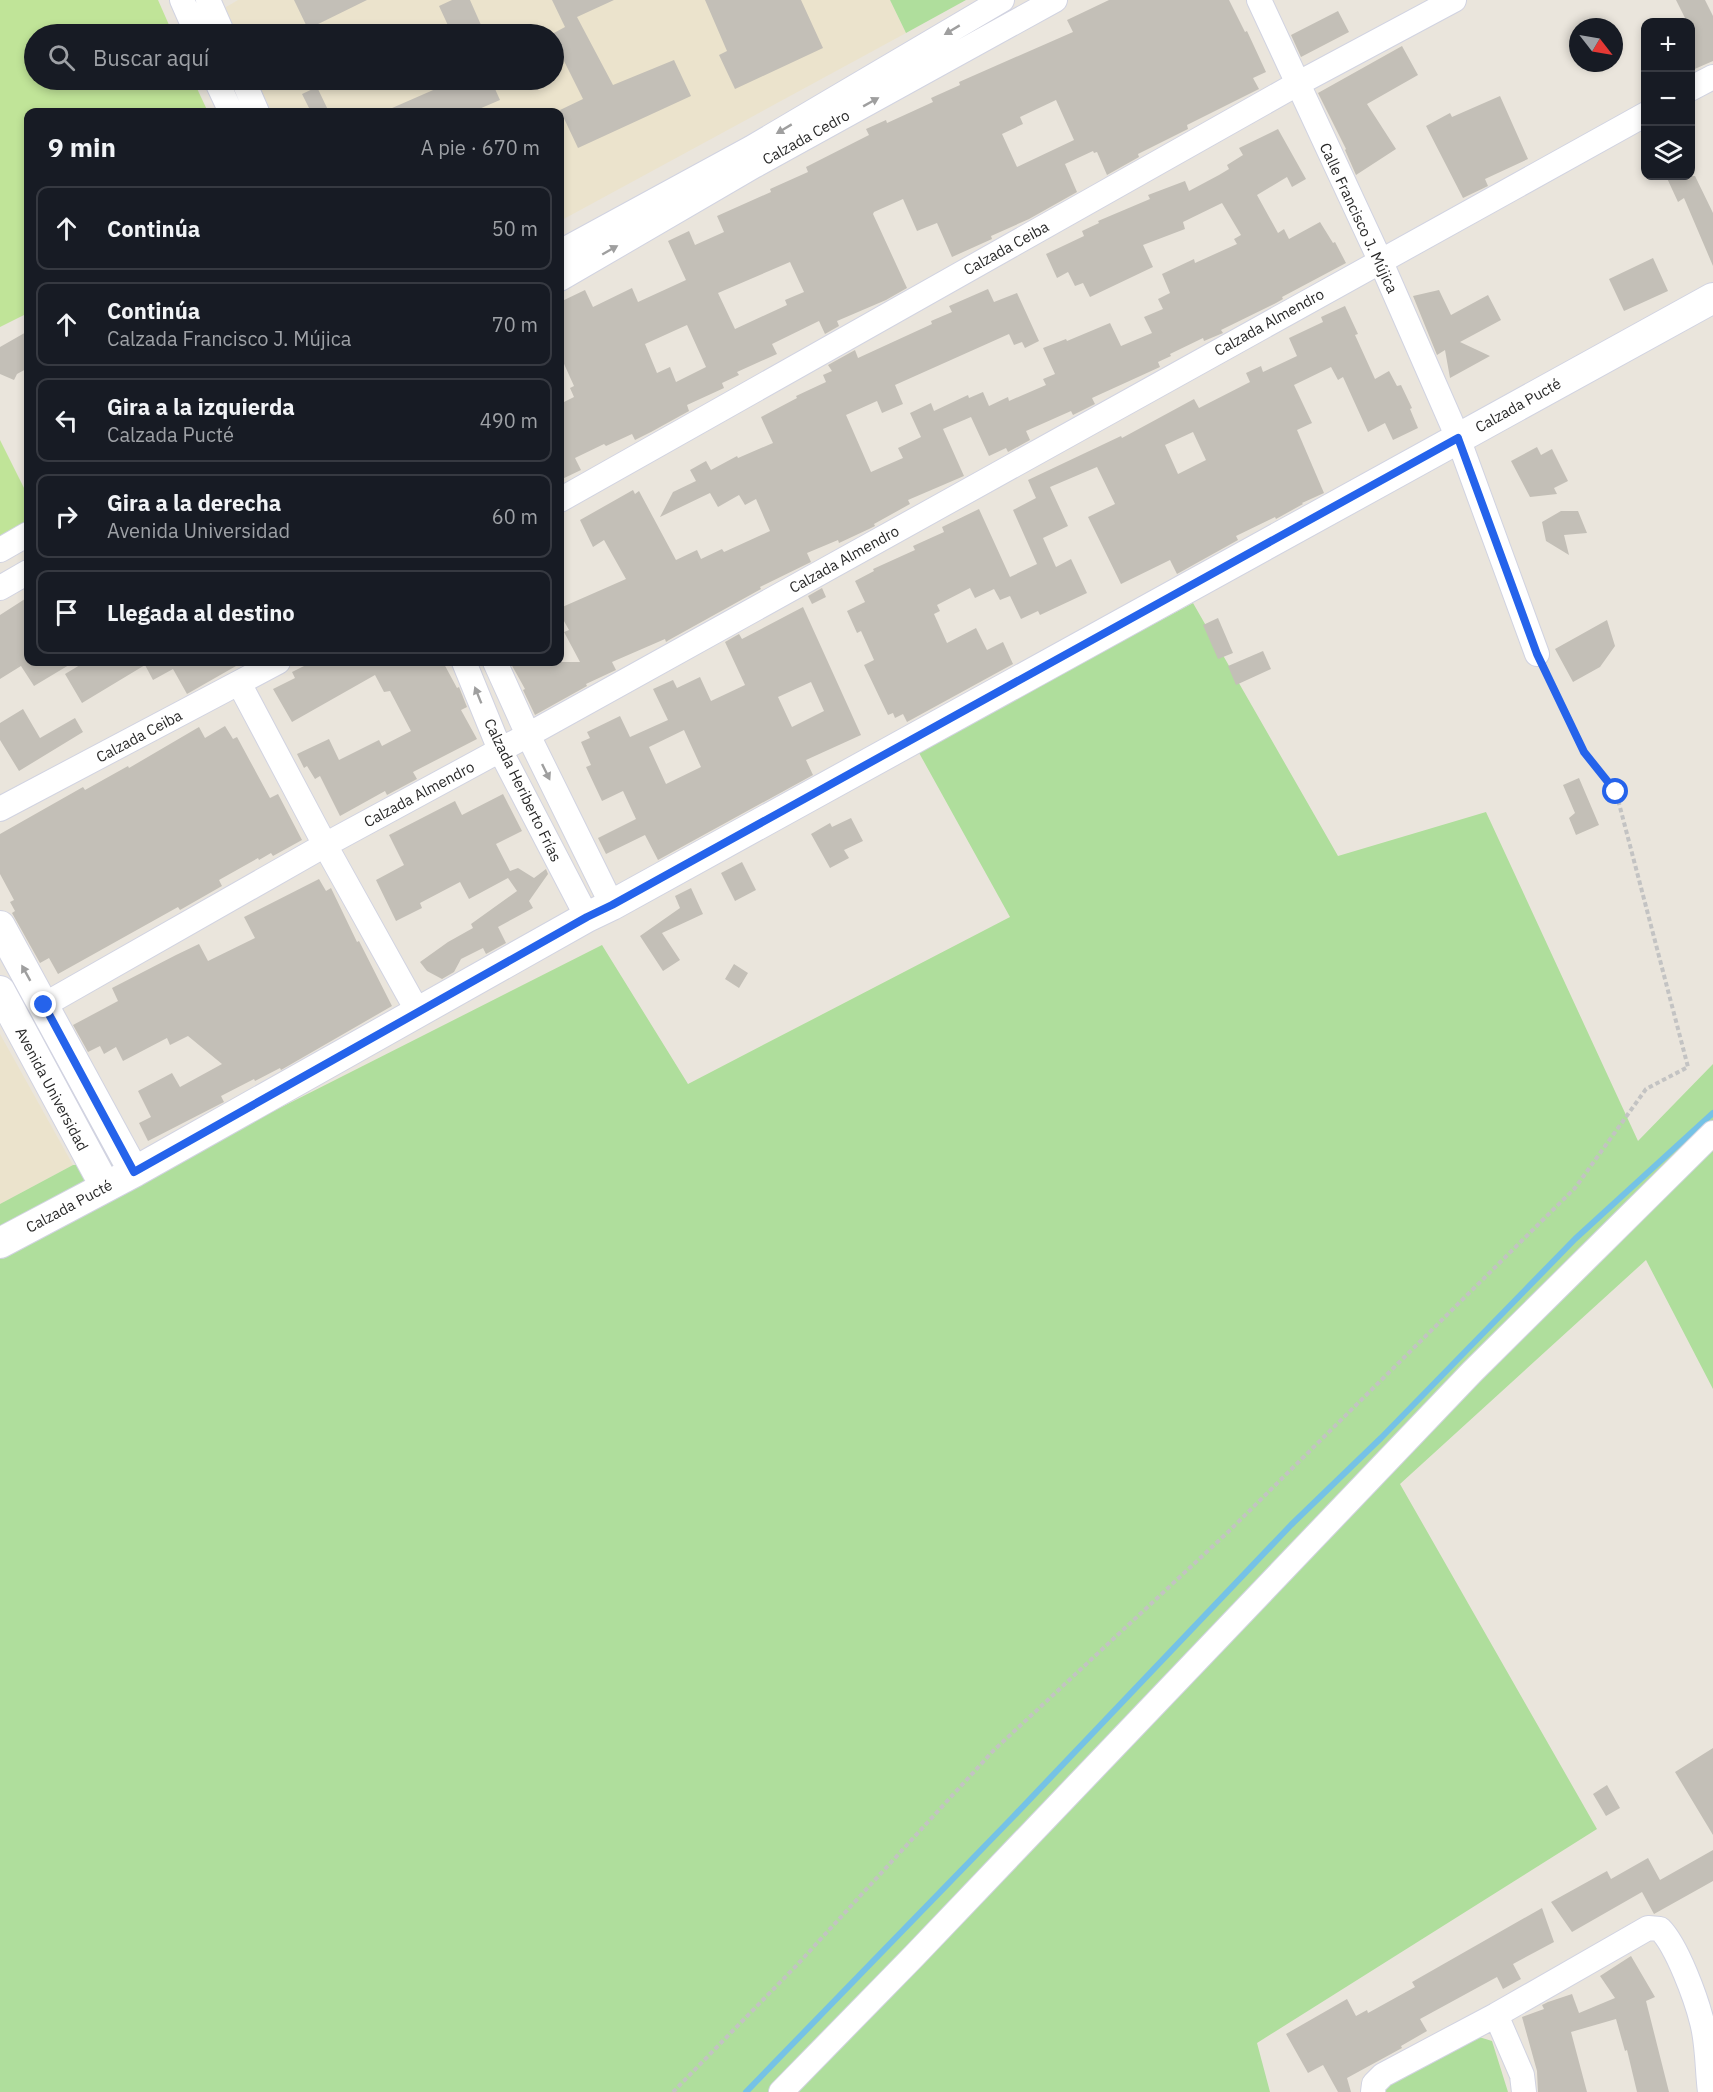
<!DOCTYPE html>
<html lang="es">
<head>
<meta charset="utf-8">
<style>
	:root { --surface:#171b24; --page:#242831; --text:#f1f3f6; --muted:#9ea1a6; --line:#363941 }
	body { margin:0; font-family:"IBM Plex Sans",sans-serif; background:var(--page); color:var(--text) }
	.controls { position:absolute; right:18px; top:18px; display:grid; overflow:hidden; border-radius:12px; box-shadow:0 3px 9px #0003 }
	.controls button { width:54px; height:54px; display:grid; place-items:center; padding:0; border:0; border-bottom:2px solid var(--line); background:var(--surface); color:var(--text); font:30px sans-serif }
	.compass { position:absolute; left:1569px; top:18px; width:54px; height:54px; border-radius:50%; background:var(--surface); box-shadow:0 3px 9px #0003; rotate:121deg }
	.stop { position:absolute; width:18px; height:18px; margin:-14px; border:4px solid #2563eb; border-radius:50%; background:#fff }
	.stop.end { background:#2563eb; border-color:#fff; box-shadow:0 2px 6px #0008 }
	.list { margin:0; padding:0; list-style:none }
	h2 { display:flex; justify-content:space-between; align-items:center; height:78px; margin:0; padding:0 24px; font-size:26px }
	h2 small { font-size:20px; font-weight:400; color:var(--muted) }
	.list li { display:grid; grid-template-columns:39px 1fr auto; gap:18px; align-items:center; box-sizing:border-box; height:84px; margin:0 12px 12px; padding:0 12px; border:2px solid var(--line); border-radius:12px }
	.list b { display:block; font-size:22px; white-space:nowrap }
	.list p { margin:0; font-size:20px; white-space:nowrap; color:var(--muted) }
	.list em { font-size:20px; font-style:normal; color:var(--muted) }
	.icon { flex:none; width:33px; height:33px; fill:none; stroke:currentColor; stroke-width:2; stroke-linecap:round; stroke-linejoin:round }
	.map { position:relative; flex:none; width:1713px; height:2092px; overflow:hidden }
	.search { position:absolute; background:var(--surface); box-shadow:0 3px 9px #0003; left:24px; top:24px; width:540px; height:66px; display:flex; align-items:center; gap:15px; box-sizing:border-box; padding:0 21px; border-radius:33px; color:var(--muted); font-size:22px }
	.panel { position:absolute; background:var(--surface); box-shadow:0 3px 9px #0003; left:24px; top:108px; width:540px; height:558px; border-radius:12px }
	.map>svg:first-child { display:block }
	.education { fill:#ebe3cc }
	.green { fill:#afde9c }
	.pitch { fill:#c0e498 }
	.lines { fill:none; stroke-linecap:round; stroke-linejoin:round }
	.stream { stroke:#75c2e6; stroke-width:6 }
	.building { fill:#c3bfb7; fill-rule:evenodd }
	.minor-casing { stroke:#d1d3e1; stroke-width:26 }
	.tertiary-casing { stroke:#d1d3e1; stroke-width:32 }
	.path { stroke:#c3c3c3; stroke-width:4; stroke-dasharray:4.5 3; stroke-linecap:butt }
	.minor { stroke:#fff; stroke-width:24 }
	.tertiary { stroke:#fff; stroke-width:30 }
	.oneway { fill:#9f9f9f }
	.route { stroke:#2563eb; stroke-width:8 }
	.labels { text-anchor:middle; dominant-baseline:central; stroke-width:4.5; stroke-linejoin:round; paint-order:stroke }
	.street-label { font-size:15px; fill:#292929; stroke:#fff }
</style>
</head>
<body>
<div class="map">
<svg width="1713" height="2092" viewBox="0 0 1713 2092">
	<rect width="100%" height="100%" fill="#eae5dc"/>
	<path class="education" d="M238,0h652l16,33 -346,188v-109h-288l-16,-32h298v-46h-320l-13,-24z
		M0,1034l73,131 -73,39z"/>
	<path class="green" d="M890,0h76l-60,33z
		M1193,603l145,253 148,-44 152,329 75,-77v325l-67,-129 -246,224 197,345 -340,214 13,49h-1270v-888l73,-39 102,-4 427,-216 86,139 322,-167 -92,-166z
		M1479,2037l13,4 16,51h-126l2,-7z"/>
	<path class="pitch" d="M0,0h158l15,34h-139v46h159l15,32h-180v201l-28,14z
		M0,440l28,56v32l-28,15z"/>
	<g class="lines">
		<path class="stream" d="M746,2092l266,-274 279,-293 90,-87 194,-199 138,-126"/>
	</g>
	<path class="building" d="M294,0h73l-59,29z
		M452,0h18l15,34h-33l-13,-28z
		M552,0h62l-37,17 36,68 61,-25 17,36 -113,52 -18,-38 23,-11 -29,-58v-7h-2l13,-7z
		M705,0h96l22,48 -88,41 -16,-34 8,-4z
		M1109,0h120l16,32 2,-1 19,41 -13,6 6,11 -72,36 1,4 -50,25 1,3 -32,18 -10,-23 -3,1 -1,-2 -28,13 12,28 -48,27 -38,17 1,3 -40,18 -15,-34 -20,8 -14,-32 -29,13 -1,2 34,74 -21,12 -49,21 2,5 -14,8 -6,-13 -47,23 5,10 -40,18 2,3 -17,8 2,5 -37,17 2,6 -38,21 -16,8 -3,-6 -26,12 -2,-2 -29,14 6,12 -21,10v-76l14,-7 -4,-9 4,-2 -14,-31v-53l25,-12 8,17 39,-19 6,14 48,-22 -18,-39 21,-10 6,14 29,-13 -7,-16 54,-24 -1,-3 38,-17 -2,-5 63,-32 -3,-6 20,-9 1,3 46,-21 -2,-4 29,-13 -1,-3 114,-50 -6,-12zM1056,100l18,40 -57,27 -15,-33 21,-10 -3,-7zM790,262l14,30 -19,8 2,5 -52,24 -17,-36zM687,325l19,42 -30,15 -6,-15 -13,6 -12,-29z
		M1676,0h29l8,16v45l-23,10v-49h-3z
		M1338,11l11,21 -48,25 -10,-22z
		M1402,46l16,29 -51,29 29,45 -40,26 -11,-25 1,-1 -28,-56z
		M456,80h35l9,20 -28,12h-89z
		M317,87l12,25h-18l-9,-18z
		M1500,96l28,63 -43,20 3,7 -25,12 -37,-72 24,-13 2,4z
		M1278,129l28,50 -14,8 -5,-10 -30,18 21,38 6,-4 5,10 31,-17 13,21 2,-1 11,21 -64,34 1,2 -7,4 -55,27 2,3 -19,8 -1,-3 -33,16 1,2 -13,6 2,5 -68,31 3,6 -22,11 -2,-4 -45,20 4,9 -22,12 -2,-4 -17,8 -18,-39 -28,12 21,47 -56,24 2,4 -36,20 1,2 -6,3 -30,14 -1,-3 -31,13 4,9 -51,25 1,2 -92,51 -3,2 -1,-3 -53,23 4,8 -30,14 1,2 -52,29 -12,-25 2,-1 -15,-27h70l-16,-30 5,-2 -9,-16v-6l66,-29 -22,-39 -11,7 -13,-27 53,-30 2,4 4,-3 37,69 21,-10 4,9 21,-10 2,3 46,-21 -14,-32 -11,6 -6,-10 -21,12 -8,-14 -50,24 13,-25 23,-11 -6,-11 16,-9 5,9 26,-14 1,2 35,-15 -12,-26 36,-19 -1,-2 30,-14 -3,-7 9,-4 -4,-6 27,-15 3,8 74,-34 -1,-3 21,-9 -3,-6 39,-17 6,13 23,-9 22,48 -14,7 -3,-6 -8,3 -5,-11 -114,51 8,19 -21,9 -5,-12 -31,14 25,57 32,-14 -5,-10 23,-11 -11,-24 21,-10 3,8 34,-16 1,3 14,-6 6,14 19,-9 1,4 37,-16 -3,-6 12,-5 -12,-26 23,-9 1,2 43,-18 11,23 31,-13 -8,-16 19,-8 -5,-10 12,-6 -8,-19 32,-15 1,4 42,-19 -3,-5 7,-4 -19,-32 -39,19 2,7 -42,16 10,22 -63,30 -7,-14 -8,3 -7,-14 -11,6 -11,-24 38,-18 -2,-5 17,-8 -1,-2 52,-22 -2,-4 37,-14 4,10 30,-16 10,-6 -2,-4 16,-10 -4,-7z
		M1666,176h29l18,37v53l-29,-68 -6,4z
		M1653,258l15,33 -44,20 -15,-32z
		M1439,290l12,25 37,-20 13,25 -41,22 30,14 -40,22 -5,-28 -8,5 -24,-59z
		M1345,306l13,28 -3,1 20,44 14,-8 8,15 4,-1 11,23 -2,1 8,19 -25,12 -8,-17 -17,9 -25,-55 -5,3 -7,-13 -37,18 18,38 -15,7 27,63 -22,10 1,1 -27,15 -1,-2 -39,19 2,4 -61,34 -7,-14 -49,24 -33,-67 27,-13 -18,-37 -47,20 18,39 -25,12 13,29 15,-8 16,34 -47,22 -2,-4 -17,8 -11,-23 -10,4 -6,-11 -19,9 -5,-10 -33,17 3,6 -6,3 13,29 29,-15 11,22 16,-8 10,22 -106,58 -4,-8 -8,4 -2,-5 -5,2 -24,-50 10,-5 -13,-29 -4,2 -10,-22 18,-9 -10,-21 19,-10 -1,-2 42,-19 -2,-4 31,-14 -2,-5 37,-18 31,68 27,-13 -24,-54 23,-12 -8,-18 93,-44 1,2 72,-39 5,9 51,-26 -4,-9 15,-7 2,6 34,-16 -8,-18 34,-16 -2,-5zM1193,432l13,28 -28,14 -13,-29z
		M28,331v37l-11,6 -3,6 -14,-6v-27z
		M1537,447l4,8 11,-6 16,32 -14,7 3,6 -27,3 -19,-36z
		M1561,511h17l9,22 -23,2 5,20 -23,-14 -4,-19z
		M822,588l4,9 -14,7 -4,-8z
		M28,597v65h46l-40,24 -13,-20 -21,13v-64z
		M803,607l58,128 -55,25 7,15 -155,85 -13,-25 -39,19 -8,-16 38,-19 -13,-28 -21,10 -16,-34 5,-2 -10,-23 9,-4 -3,-6 33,-16 10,21 38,-17 -15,-31 20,-9 4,8 23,-11 11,24 34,-16 -20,-43 14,-8 3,5zM811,682l13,29 -32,16 -14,-30zM684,730l17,37 -35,17 -17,-37z
		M1218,618l15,35 -15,6 -15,-34z
		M1607,620l8,26 -15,21 -27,15 -18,-33z
		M1263,651l8,18 -35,16 -8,-19z
		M85,662h158l-56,32 -14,-25 -20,11 -8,-15 -63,38 -17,-29z
		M312,662h131l14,26 2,-1 8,20 -6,3 16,29 -64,33 4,7 -30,16 -2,-4 -45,25 -20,-40 -5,3 -8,-13 -3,2 -7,-14 32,-15 10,21 40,-20 3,6 29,-15 -21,-40 -6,1 -9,-17 -83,47 -19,-33 22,-11 -3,-6z
		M23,709l17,29 35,-20 8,14 -64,39 -19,-31v-17z
		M225,726l8,13 4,-2 33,61 8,-4 24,46 -29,16 -2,-3 -12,7 -1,-2 -39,22 3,6 -42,24 -2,-3 -120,67 -9,-16 -9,5 -28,-50 3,-2 -5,-9 4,-2 -14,-26v-40l83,-47 2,3 43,-24 1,2 70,-41 6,11z
		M1579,778l20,47 -23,10 -7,-17 6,-5 -12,-28z
		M503,794l19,37 -26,13 14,27 8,-3 16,10 12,-9 2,5 -19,27 4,7 -35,19 8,16 -20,11 -3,-6 -22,11 -7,13 -12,7 -15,-8 -7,-9 28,-20 25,-14 -2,-4 46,-33 -9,-13 -39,21 -9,-17 -40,21 2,5 -26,13 -20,-41 28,-15 -15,-30 66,-34 7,14z
		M851,818l12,23 -19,9 5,8 -19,10 -19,-34 19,-11 2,4z
		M742,862l14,28 -21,11 -14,-28z
		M319,879l7,12 5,-3 26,54 2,-1 33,65 -111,64 -1,-2 -25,13 -1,-2 -33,17 3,6 -76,39 -9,-18 12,-6 -13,-26 34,-18 8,14 42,-23 -34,-28 -18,9 -3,-7 -44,23 -7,-14 -12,7 -4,-8 -12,6 -15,-27 45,-24 -6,-13 64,-33 23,-11 9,17 47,-23 -11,-21z
		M691,888l12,26 -41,19 18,27 -17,11 -23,-35 40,-28 -5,-12z
		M734,964l14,9 -9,15 -14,-9z
		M1713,1748v87l-38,-63z
		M1607,1785l13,23 -14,8 -13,-22z
		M1713,1850v31l-59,33 -12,-22 -70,40 -21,-30 56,-31 4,8 37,-21 12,22z
		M1542,1908l12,34 -41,22 8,15 -18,10 -6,-12 -77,42 7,12 -26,15 1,2 -55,30 4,14h-13l-15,-27 -15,8 -22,-39 61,-35 9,17 11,-6 1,3 47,-26 -3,-5z
		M1631,1956l24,41 -9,4 23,91h-32l-10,-42 -2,1 -9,-32 -45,13 16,60h-49l-1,-21 -15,-54 22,-8 -2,-4 6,-3 24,-8 7,19 36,-15 -15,-22z"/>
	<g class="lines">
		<defs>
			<path id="minor" d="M182,0l15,34
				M208,0l15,34
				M1259,0l121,260 78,178 79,216
				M216,80l15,32
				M243,80l14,32
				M1690,89l23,-12
				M560,252l191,-104 251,-148
				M560,279l194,-113 301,-166
				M560,500l737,-416 157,-84
				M0,550l28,-16
				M0,588l28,-16
				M464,662l36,88 87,167
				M495,662l33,73 84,170
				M239,683l86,162 93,167
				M0,809l278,-147
				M44,1005l281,-160 203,-110 1118,-621
				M1496,2015l26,60 2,17
				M781,2092l133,-136 558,-584 241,-239
				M1373,2092l1,-8 9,-9 113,-60 152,-87 12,1c17,17 36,69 42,93 6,22 5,47 8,70"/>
			<path id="tertiary" d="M0,926l134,246
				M0,991l105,195
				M0,1243l134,-71 453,-255 25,-12 1101,-607"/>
		</defs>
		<use href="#minor" class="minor-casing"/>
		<use href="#tertiary" class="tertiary-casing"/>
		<path class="path" d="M673,2092l123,-126 197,-215 234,-218 348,-345 71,-99 42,-22 -72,-275 -32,-41 -38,-79"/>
		<use href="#minor" class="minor"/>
		<use href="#tertiary" class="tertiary"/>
	</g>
	<defs><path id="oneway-solid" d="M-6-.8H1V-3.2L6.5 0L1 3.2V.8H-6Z" transform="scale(1.5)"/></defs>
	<g class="oneway">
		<use href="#oneway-solid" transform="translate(952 30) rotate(149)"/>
		<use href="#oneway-solid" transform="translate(871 102) rotate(-29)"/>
		<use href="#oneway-solid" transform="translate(784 129) rotate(149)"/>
		<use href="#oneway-solid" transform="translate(610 250) rotate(-30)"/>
		<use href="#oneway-solid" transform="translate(478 695) rotate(-112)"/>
		<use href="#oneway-solid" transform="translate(546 772) rotate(64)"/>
		<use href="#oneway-solid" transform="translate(26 973) rotate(-119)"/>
	</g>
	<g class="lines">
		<path class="route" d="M44,1005l90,167 453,-255 25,-12 846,-467 79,216 47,98 32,40"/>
	</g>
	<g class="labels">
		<g class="street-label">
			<text transform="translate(806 137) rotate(-29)">Calzada Cedro</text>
			<text transform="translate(1359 218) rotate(65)">Calle Francisco J. Mújica</text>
			<text transform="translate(1006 248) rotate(-29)">Calzada Ceiba</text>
			<text transform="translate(1269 322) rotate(-29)">Calzada Almendro</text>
			<text transform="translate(1518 405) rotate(-29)">Calzada Pucté</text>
			<text transform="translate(844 559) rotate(-29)">Calzada Almendro</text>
			<text transform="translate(139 736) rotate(-28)">Calzada Ceiba</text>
			<text transform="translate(523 790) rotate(64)">Calzada Heriberto Frías</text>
			<text transform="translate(419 794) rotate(-28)">Calzada Almendro</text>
			<text transform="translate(52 1089) rotate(62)">Avenida Universidad</text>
			<text transform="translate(69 1206) rotate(-28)">Calzada Pucté</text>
		</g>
	</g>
</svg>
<div class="controls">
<button>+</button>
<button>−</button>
<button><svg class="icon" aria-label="layers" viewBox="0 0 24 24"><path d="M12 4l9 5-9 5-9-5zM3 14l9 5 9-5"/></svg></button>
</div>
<svg class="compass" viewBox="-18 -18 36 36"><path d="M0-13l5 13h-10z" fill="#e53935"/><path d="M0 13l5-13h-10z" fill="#9ea1a6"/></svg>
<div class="stop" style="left:1616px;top:792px"></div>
<div class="stop end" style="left:44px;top:1005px"></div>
<div class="search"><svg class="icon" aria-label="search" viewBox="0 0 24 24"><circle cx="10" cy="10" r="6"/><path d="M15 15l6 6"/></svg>Buscar aquí</div>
<section class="panel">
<h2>9 min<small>A pie · 670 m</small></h2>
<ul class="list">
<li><svg class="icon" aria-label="ahead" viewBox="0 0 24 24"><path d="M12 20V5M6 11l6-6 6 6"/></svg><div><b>Continúa</b></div><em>50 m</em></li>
<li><svg class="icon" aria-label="ahead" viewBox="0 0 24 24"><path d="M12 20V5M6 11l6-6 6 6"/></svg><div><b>Continúa</b><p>Calzada Francisco J. Mújica</p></div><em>70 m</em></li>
<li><svg class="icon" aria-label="left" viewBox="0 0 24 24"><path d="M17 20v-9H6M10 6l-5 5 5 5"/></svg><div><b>Gira a la izquierda</b><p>Calzada Pucté</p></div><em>490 m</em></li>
<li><svg class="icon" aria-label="right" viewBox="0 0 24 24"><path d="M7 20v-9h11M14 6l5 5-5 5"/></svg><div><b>Gira a la derecha</b><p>Avenida Universidad</p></div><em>60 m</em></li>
<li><svg class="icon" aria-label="arrive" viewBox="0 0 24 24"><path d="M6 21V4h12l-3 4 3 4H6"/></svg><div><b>Llegada al destino</b></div></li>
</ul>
</section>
</div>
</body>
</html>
